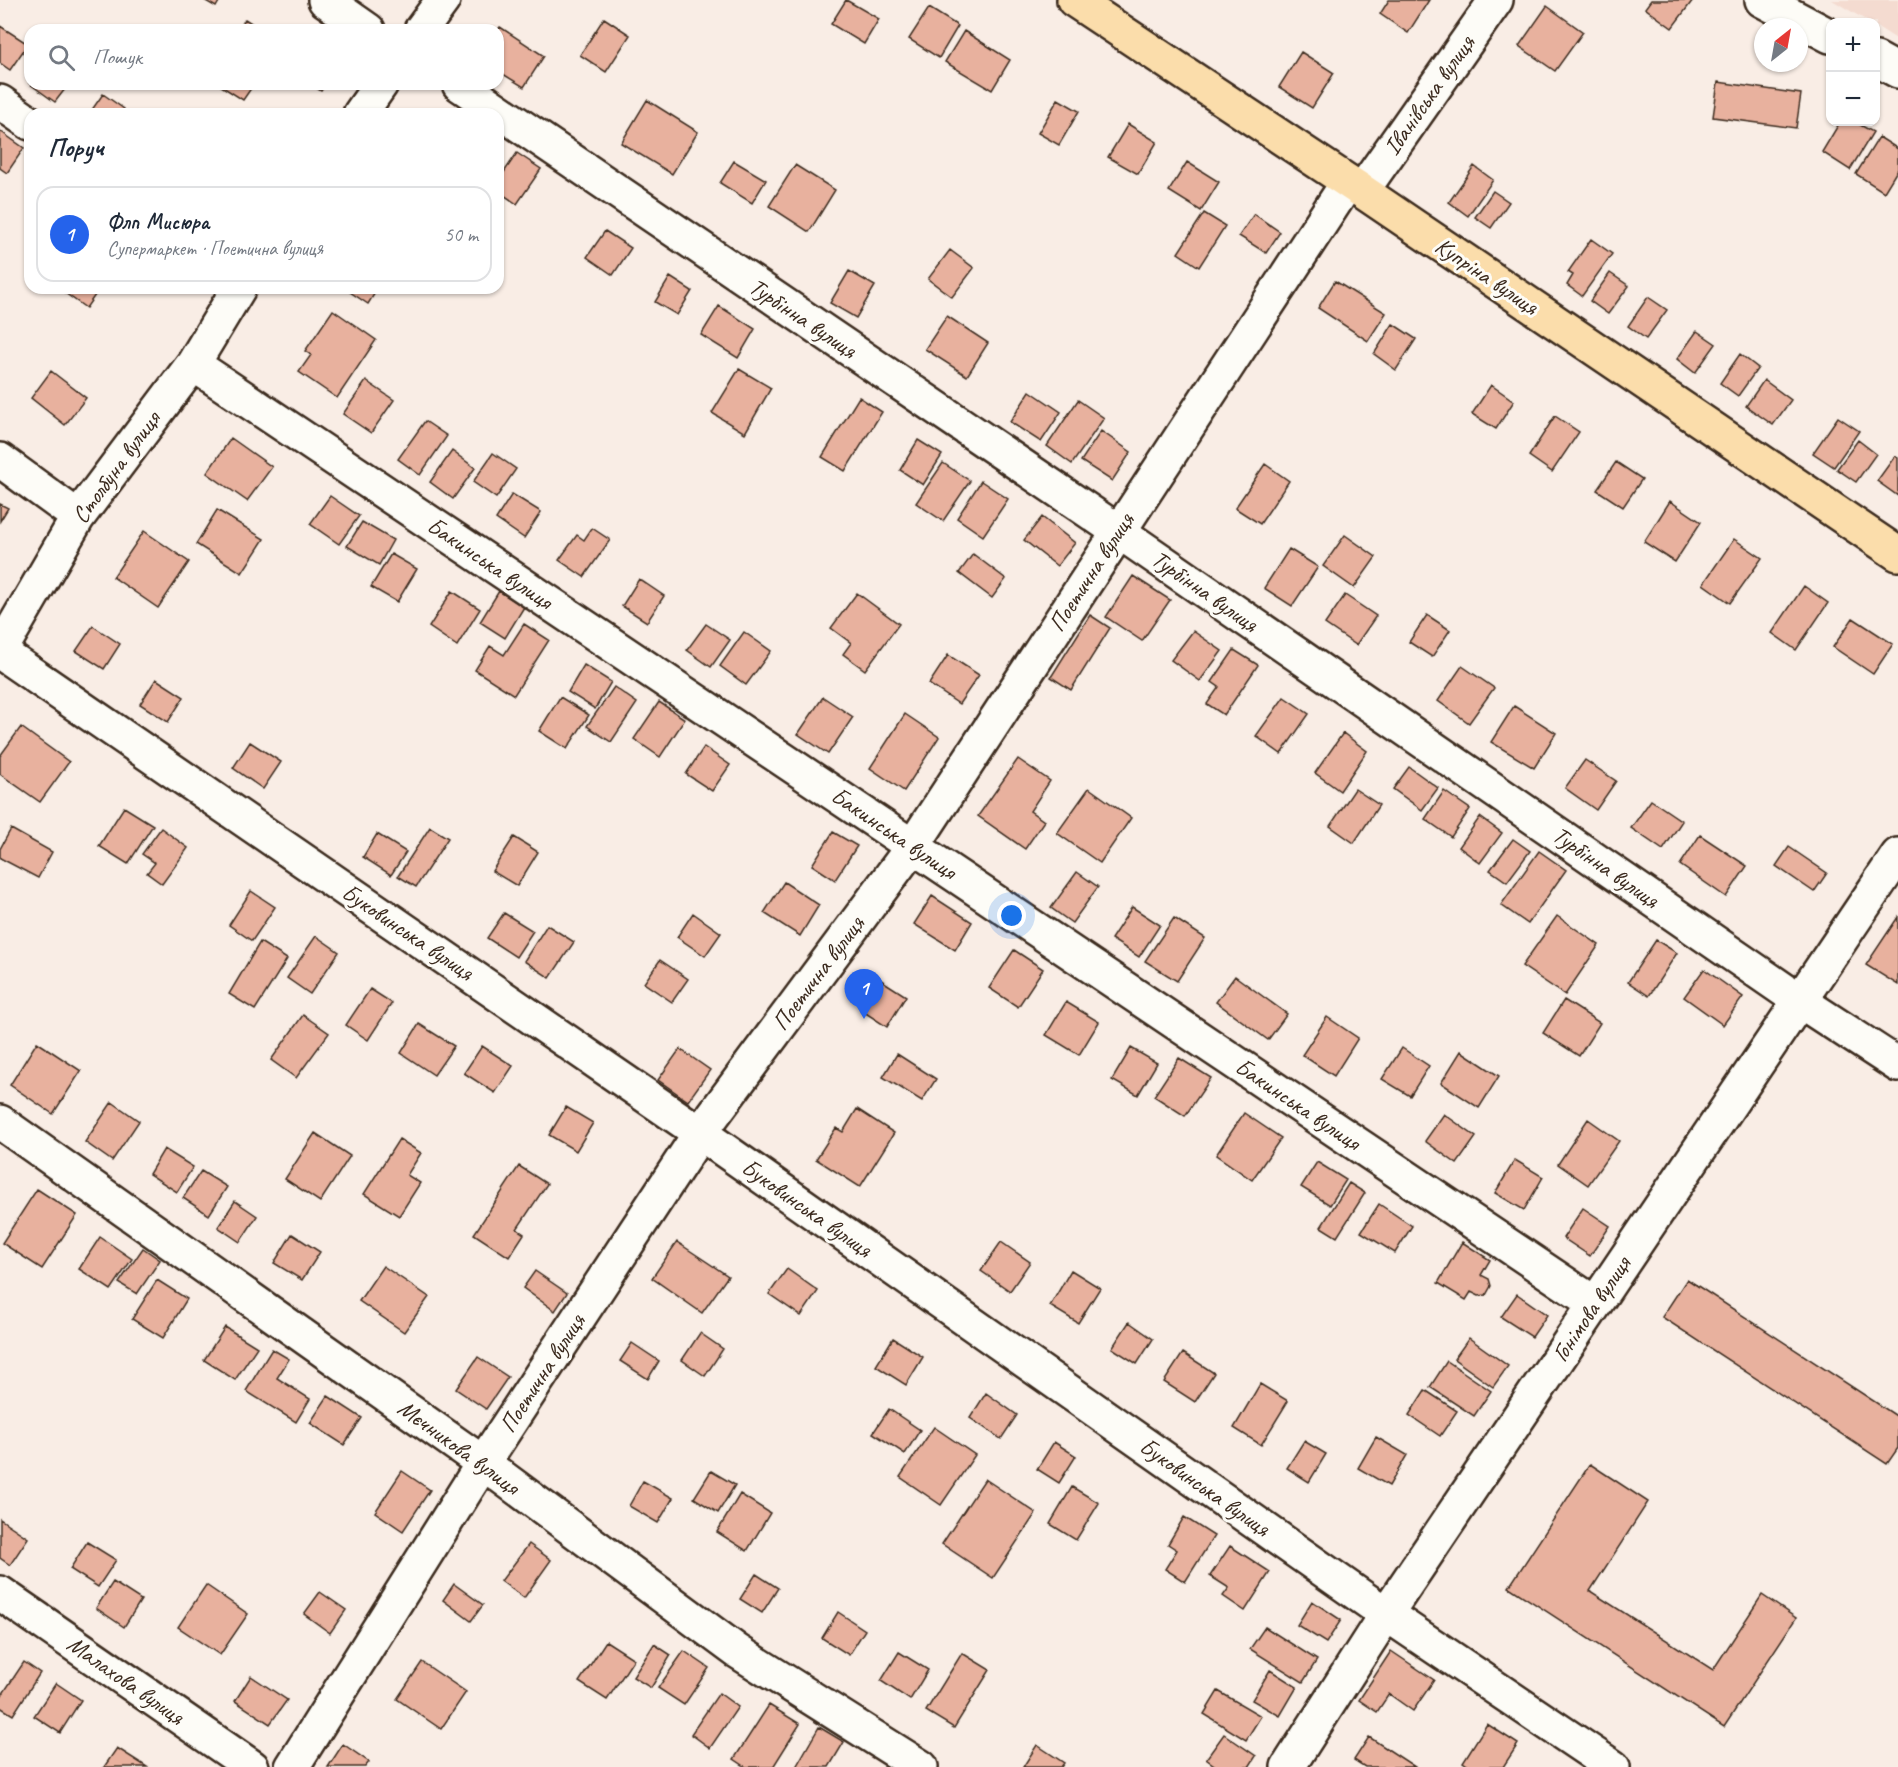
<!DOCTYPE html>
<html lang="uk">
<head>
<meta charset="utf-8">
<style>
	:root { --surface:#fff; --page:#f6f6f7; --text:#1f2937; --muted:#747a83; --line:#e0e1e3; --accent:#2563eb }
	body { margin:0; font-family:Caveat,sans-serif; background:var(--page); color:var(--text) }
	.controls { position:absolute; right:18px; top:18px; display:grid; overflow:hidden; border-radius:12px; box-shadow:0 2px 4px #0004 }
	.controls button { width:54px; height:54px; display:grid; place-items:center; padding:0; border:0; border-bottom:2px solid var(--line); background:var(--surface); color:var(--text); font:30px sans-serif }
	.compass { position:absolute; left:1754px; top:18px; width:54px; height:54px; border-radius:50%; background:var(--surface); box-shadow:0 2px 4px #0004; rotate:31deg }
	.you { position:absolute; left:1012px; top:916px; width:21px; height:21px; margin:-15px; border:4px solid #fff; border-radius:50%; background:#1a73e8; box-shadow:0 0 0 9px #1a73e833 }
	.badge { display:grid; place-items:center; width:39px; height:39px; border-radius:50%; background:var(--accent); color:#fff; font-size:20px; font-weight:700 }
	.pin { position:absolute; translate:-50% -50px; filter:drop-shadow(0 2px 3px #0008) }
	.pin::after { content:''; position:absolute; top:32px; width:21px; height:18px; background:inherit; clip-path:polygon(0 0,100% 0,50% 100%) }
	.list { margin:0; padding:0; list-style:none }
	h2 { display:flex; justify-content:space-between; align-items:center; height:78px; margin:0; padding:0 24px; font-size:26px }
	h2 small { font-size:20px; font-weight:400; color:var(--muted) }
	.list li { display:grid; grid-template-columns:39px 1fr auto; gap:18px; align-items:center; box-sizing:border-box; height:96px; margin:0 12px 12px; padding:0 12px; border:2px solid var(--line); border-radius:18px }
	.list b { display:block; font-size:22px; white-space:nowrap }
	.list p { margin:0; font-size:20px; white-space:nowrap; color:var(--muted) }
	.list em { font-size:20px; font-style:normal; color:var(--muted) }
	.icon { flex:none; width:33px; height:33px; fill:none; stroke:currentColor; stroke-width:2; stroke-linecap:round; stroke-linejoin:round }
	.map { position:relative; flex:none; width:1898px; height:1767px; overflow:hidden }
	.search { position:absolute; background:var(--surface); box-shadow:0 2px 4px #0004; left:24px; top:24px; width:480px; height:66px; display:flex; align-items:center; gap:15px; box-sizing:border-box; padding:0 21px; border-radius:18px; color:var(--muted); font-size:22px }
	.panel { position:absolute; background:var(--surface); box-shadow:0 2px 4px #0004; left:24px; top:108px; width:480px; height:186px; border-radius:18px }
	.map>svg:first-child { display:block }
	.built { fill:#f4dbd0 }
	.building { fill:#e8b19e; stroke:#3b2a1e; stroke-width:1.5 }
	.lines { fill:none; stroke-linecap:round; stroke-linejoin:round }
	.minor-casing { stroke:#3b2a1e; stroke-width:38 }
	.major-casing { stroke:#3b2a1e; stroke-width:38 }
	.minor { stroke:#fdfcf7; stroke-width:33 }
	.major { stroke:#fbddab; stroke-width:33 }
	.labels { text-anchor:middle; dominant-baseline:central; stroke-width:6; stroke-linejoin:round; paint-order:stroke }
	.street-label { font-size:24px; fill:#3b2a1e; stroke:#fdfcf7 }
</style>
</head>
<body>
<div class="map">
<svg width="1898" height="1767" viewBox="0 0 1898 1767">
	<rect width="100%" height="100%" fill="#f9ede5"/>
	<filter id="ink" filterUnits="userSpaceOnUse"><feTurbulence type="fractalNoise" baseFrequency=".0167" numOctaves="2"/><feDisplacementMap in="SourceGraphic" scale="12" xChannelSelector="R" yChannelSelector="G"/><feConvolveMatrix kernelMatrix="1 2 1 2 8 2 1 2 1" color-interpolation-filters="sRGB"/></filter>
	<g filter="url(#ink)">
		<path class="built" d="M1832,0h66v40l-22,-14v-4h-7z"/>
		<path class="building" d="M204,0h16l-4,7z
			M846,0l33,19 -15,25 -33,-20z
			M1389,0h40l-21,33 -28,-19z
			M1651,0h42l-21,28 -27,-20z
			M1547,6l36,26 -28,39 -36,-25z
			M929,8l29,18 -19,32 -30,-19z
			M604,18l26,17 -24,37 -26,-17z
			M245,19l17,11h-24z
			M0,26l28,18 -18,26 -10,-7z
			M500,27l44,29 -20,31 -26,-16v-41z
			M964,31l46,29 -18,30 -47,-28z
			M1301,52l33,21 -22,35 -33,-21z
			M1718,82l83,12 -5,34 -83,-11z
			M30,84h39l-14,18z
			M218,84h36l-11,16z
			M310,84h16l-5,7z
			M103,94l21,15 -3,5h-32z
			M1058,99l21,12 -20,34 -21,-12z
			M647,100l51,32 -26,42 -51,-31z
			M1840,122h15l18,10 -23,38 -28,-18z
			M1128,124l29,18 -19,32 -30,-17z
			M0,131l24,17 -17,25 -7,-5z
			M1879,137l19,12v20l-14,23 -28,-18z
			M517,153l24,16 -24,35 -19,-13v-10z
			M734,161l32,19 -14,23 -32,-20z
			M1187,162l32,20 -18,29 -32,-20z
			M795,165l40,25 -26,42 -40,-26z
			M1474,166l19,14 -25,36 -19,-14z
			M1493,191l16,11 -18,26 -16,-11z
			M1204,213l21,13 -26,41 -21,-14z
			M1254,214l26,18 -14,21 -27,-17z
			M605,231l26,17 -18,27 -26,-18z
			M1591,239l21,15 -30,42 -15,-11 6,-10 -5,-3z
			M950,250l24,18 -22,29 -24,-18z
			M849,271l26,15 -19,32 -26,-15z
			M1610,273l19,13 -21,28 -18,-13z
			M670,277l22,14 -15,24 -22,-13z
			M1335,281l51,32 -18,28 -50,-33z
			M58,288h42l-14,20z
			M344,288h34l-10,16z
			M1648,297l19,13 -21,29 -18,-13z
			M719,306l36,23 -17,29 -37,-23z
			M333,310l43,30 -39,58 -38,-26 12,-17 -6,-4z
			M947,316l41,27 -21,33 -42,-27z
			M1393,324l23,15 -20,31 -22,-16z
			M1697,331l19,13 -21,29 -18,-14z
			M1740,354l18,14 -20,28 -18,-13z
			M739,369l32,19 -26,45 -33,-20z
			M51,371l35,27 -21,27 -34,-27z
			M1764,380l27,20 -18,25 -27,-19z
			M366,381l28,19 -23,33 -28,-19z
			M1491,385l23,16 -18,28 -24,-15z
			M1030,391l31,21 -20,30 -31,-20z
			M859,397l23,15 -37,59 -23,-14z
			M1078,400l26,18 -32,46 -25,-18z
			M1555,416l24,16 -27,40 -23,-16z
			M1838,417l21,14 -25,36 -21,-14z
			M425,421l22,15 -27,39 -22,-16z
			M1101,431l30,21 -19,29 -31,-20z
			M231,438l41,29 -25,34 -40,-28z
			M918,440l24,15 -19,30 -23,-15z
			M1858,440l18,14 -20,28 -19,-13z
			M452,451l23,17 -22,31 -23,-17z
			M493,453l23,16 -20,29 -23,-16z
			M1895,456l3,2v38l-21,-15z
			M1616,462l26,17 -19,28 -26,-17z
			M943,463l27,18 -27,40 -27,-18z
			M1265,464l24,17 -29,43 -25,-16z
			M981,481l27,18 -25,37 -26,-18z
			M512,494l29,18 -17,26 -28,-19z
			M330,496l29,20 -20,28 -29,-20z
			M1670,501l31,21 -26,40 -31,-20z
			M0,504l8,4 -8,13z
			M217,510l47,29 -22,34 -46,-29z
			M1042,517l33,26 -18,23 -33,-26z
			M362,522l31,18 -14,25 -32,-19z
			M592,528l18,12 -26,37 -25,-17 18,-25 7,5z
			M144,531l45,31 -31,46 -45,-31z
			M1345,535l31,22 -22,31 -31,-22z
			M1734,539l28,19 -32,45 -27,-19z
			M1289,549l29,18 -26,39 -28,-18z
			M391,554l26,15 -20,33 -26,-15z
			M973,554l33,25 -14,19 -33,-25z
			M1133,576l37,24 -28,41 -36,-24z
			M639,579l25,17 -17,26 -25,-16z
			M1804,586l24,17 -32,47 -24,-17z
			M452,591l28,18 -23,37 -28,-19z
			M499,591l25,16 -19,31 -25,-16z
			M857,593l42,31 -34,46 -22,-16 8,-11 -20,-15z
			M1345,595l31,21 -20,29 -31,-21z
			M1090,615l20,13 -39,62 -20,-13z
			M1427,615l23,15 -18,27 -23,-15z
			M1853,618l40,26 -20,30 -40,-27z
			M524,624l25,16 -35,55 -39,-25 15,-24 14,9z
			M706,624l24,16 -19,27 -24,-17z
			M93,626l27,18 -16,25 -28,-18z
			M1193,631l29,20 -22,30 -29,-21z
			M744,632l27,19 -25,34 -26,-19z
			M1234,650l24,15 -34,50 -17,-11 12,-17 -7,-5z
			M948,655l31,20 -20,29 -30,-20z
			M584,665l27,17 -16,27 -27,-17z
			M1462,666l32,22 -25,35 -31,-22z
			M156,679l28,18 -16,25 -28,-18z
			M614,687l23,16 -26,39 -24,-16z
			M560,697l29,18 -22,34 -28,-18z
			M823,697l30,20 -25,37 -30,-20z
			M1284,697l25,17 -28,40 -25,-18z
			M659,702l26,17 -25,38 -26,-18z
			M1514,706l42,27 -22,35 -43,-26z
			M905,714l34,23 -35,54 -34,-23z
			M21,727l48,35 -29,40 -40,-28v-18z
			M1343,733l24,18 -27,40 -25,-18z
			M250,742l31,20 -18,27 -30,-21z
			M704,747l26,18 -18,26 -26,-17z
			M1018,759l32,22 -20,30 14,10 -19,28 -47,-33z
			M1585,760l31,21 -20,29 -31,-22z
			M1409,767l29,21 -16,22 -29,-21z
			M1089,788l42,30 -31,45 -43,-30z
			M1355,789l24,16 -25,38 -24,-17z
			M1444,791l26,18 -19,28 -26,-18z
			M1651,800l31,21 -19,29 -32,-22z
			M124,807l29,18 -25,39 -29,-18z
			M1480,817l22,16 -22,30 -21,-16z
			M430,827l18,11 -32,49 -18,-11z
			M161,828l27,20 -26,36 -15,-11 8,-10 -13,-9z
			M11,829l41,23 -14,26 -38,-20v-9z
			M833,832l24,14 -22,34 -23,-15z
			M377,834l29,18 -15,23 -28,-18z
			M1700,835l47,31 -21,31 -46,-32z
			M514,837l24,15 -21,34 -25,-15z
			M1513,839l17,12 -23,31 -17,-12z
			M1789,847l38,26 -13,19 -38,-26z
			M1539,851l27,19 -38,54 -27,-19z
			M1077,872l21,15 -26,36 -21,-15z
			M784,882l35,23 -19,31 -36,-23z
			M251,891l24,16 -23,34 -23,-16z
			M932,896l40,26 -17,28 -41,-26z
			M1132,907l28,18 -21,32 -28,-18z
			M504,913l29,18 -17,26 -29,-19z
			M693,913l28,20 -16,23 -28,-19z
			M1557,916l42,29 -34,50 -43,-29z
			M1898,917v68l-32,-20z
			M1174,918l31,20 -28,43 -32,-20z
			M547,925l27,17 -24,36 -26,-17z
			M316,936l23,16 -29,42 -23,-16z
			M1656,940l21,13 -28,43 -21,-14z
			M260,942l27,17 -32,51 -26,-16z
			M1014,950l29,19 -25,38 -29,-19z
			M660,960l28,19 -16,23 -28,-19z
			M1704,969l39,28 -20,28 -39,-28z
			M1235,976l52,38 -19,26 -52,-38z
			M881,980l25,16 -19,31 -26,-17z
			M370,989l22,14 -24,37 -22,-15z
			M1564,1000l36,23 -21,33 -36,-23z
			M1066,1002l33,20 -20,33 -33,-20z
			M303,1015l26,18 -33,45 -25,-18z
			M1327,1017l31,21 -24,38 -32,-21z
			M419,1024l35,22 -20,29 -33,-22z
			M37,1042l44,29 -28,43 -43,-29z
			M482,1046l31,20 -18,27 -31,-20z
			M1131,1048l26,15 -19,32 -26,-15z
			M1402,1048l27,18 -19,30 -28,-17z
			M680,1049l30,21 -22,31 -30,-21z
			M1461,1051l38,25 -20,32 -38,-25z
			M897,1054l39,25 -14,22 -39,-24z
			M1179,1058l32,20 -26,38 -31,-20z
			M112,1102l27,19 -27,40 -27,-19z
			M566,1107l27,16 -17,28 -27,-16z
			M857,1109l37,24 -34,54 -44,-28 20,-31 7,4z
			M1244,1113l37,25 -29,42 -36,-25z
			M1444,1114l32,23 -19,27 -32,-23z
			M1588,1119l31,22 -31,44 -30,-21z
			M315,1133l35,23 -30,46 -35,-23z
			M399,1139l22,14 -14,22 13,8 -21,33 -35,-22z
			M164,1149l29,18 -16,25 -28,-18z
			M1515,1160l28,17 -19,33 -29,-17z
			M1317,1162l29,18 -16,25 -29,-18z
			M519,1166l28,18 -30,45 7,5 -15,23 -35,-23z
			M201,1171l26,16 -18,28 -26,-17z
			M1349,1183l16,10 -28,44 -16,-10z
			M37,1189l40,26 -35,54 -40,-26z
			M235,1201l22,15 -17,26 -22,-15z
			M1379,1204l33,22 -17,27 -34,-21z
			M1583,1208l27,18 -20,30 -27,-18z
			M292,1234l28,18 -18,28 -28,-17z
			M100,1237l32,22 -21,31 -32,-21z
			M677,1242l51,34 -26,37 -50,-35z
			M1001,1242l29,20 -20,29 -29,-20z
			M1462,1242l28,18 -9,15 8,4 2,7 -5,9 -7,1 -8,-4 -5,8 -28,-17z
			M143,1248l17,12 -23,34 -18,-11z
			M383,1266l46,31 -25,35 -45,-31z
			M787,1269l31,22 -17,25 -32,-22z
			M1071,1270l29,18 -22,35 -28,-17z
			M535,1271l32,22 -12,18 -32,-23z
			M1687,1279l211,138v31l-11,16 -225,-147z
			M157,1280l30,19 -24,39 -31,-19z
			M1517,1294l30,21 -15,22 -31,-20z
			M1129,1322l24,17 -16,25 -25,-16z
			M225,1327l32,20 -22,33 -31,-20z
			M700,1333l23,16 -18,27 -23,-16z
			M893,1338l30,19 -17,28 -30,-19z
			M1469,1338l39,28 -15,21 -39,-28z
			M632,1343l27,18 -11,18 -28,-18z
			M272,1349l17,10 -12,19 33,21 -14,23 -50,-31z
			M1183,1353l31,20 -19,29 -31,-20z
			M478,1357l30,20 -22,32 -30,-20z
			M1447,1361l44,30 -17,25 -44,-29z
			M1260,1384l28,17 -27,44 -27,-17z
			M1425,1390l32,21 -17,25 -31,-21z
			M986,1393l31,22 -16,24 -31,-21z
			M328,1396l34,22 -18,27 -34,-22z
			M889,1409l31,21 -15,24 -32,-21z
			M934,1427l41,28 -34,50 -41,-28z
			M1376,1437l31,18 -18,31 -31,-18z
			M1304,1441l22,13 -17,28 -22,-14z
			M1054,1442l22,14 -17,27 -22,-14z
			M1590,1464l58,38 -58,89 123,79 49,-75 34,23 -72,109 -215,-140z
			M402,1471l28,19 -27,41 -28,-19z
			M711,1471l24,14 -17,28 -24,-15z
			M985,1479l51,34 -43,65 -51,-34z
			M643,1481l30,17 -15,25 -29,-17z
			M1072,1487l27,16 -23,37 -26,-16z
			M740,1494l30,19 -23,38 -30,-19z
			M1184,1517l30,19 -29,46 -20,-13 12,-19 -9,-6z
			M0,1519l28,19 -18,27 -10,-7z
			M87,1542l29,18 -18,27 -28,-18z
			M529,1544l22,16 -27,38 -23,-17z
			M1230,1546l40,26 -25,39 -22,-15 6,-8 -19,-12z
			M756,1574l22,14 -16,25 -22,-14z
			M113,1582l28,18 -17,27 -28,-19z
			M454,1584l29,21 -12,16 -28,-21z
			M206,1585l42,29 -28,41 -42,-28z
			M320,1592l26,18 -16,23 -26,-19z
			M1312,1601l29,19 -15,23 -29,-18z
			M838,1612l27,18 -16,25 -27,-17z
			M1265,1627l52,33 -14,22 -53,-33z
			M606,1641l28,18 -27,41 -28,-18z
			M654,1644l17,11 -20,33 -18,-11z
			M684,1651l25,17 -25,37 -26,-17z
			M1391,1651l43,29 -21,31 -24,-17 -12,18 -18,-12z
			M899,1652l29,18 -18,30 -29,-19z
			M962,1653l28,17 -36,58 -28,-17z
			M24,1662l16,11 -27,42 -13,-8v-9z
			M422,1662l44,30 -25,37 -44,-30z
			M1270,1670l27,17 -17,29 -28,-16z
			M251,1676l36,24 -17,24 -35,-23z
			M56,1683l25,17 -21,33 -26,-17z
			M1218,1691l43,25 -15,24 -42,-26z
			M719,1693l19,14 -28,41 -19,-14z
			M769,1705l31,19 -27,43h-27l-12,-8z
			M1487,1724l31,20 -15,23h-33l-7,-5z
			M819,1727l25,15 -15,25h-33z
			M1224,1734l32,22 -7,11h-32l-11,-8z
			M1369,1737l46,30h-50l-11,-7z
			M343,1744l26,18 -4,5h-37z
			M1037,1745l27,18 -3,4h-38z
			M117,1748l30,19h-43z"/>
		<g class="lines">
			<defs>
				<path id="minor" d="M325,0l43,30
					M1762,0l68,36
					M421,30l22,-30
					M1876,59l22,12
					M459,84l659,447 682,470 98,64
					M0,102l30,21
					M360,114l21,-30
					M1362,191l134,-191
					M193,364l1401,939
					M0,460l78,57
					M0,651l78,-134 115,-153 46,-76
					M0,652l700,481 686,481 227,153
					M0,1122l483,341 254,188 184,116
					M0,1593l252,174
					M292,1767l191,-304 217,-330 213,-287 435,-664
					M1288,1767l98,-153 512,-759"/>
				<path id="major" d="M1074,0l288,191 536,363"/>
			</defs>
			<use href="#minor" class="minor-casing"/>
			<use href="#major" class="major-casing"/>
			<use href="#minor" class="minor"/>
			<use href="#major" class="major"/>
		</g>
	</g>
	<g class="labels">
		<g class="street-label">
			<text transform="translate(1429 95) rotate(-55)">Іванівська вулиця</text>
			<text transform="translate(1487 276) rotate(34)">Купріна вулиця</text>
			<text transform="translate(803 318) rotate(34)">Турбінна вулиця</text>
			<text transform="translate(116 467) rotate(-54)">Столбуна вулиця</text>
			<text transform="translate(490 563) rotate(34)">Бакинська вулиця</text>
			<text transform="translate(1091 572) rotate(-57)">Поетична вулиця</text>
			<text transform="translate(1205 591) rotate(35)">Турбінна вулиця</text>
			<text transform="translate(894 833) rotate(34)">Бакинська вулиця</text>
			<text transform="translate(1606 867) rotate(35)">Турбінна вулиця</text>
			<text transform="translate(408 932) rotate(34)">Буковинська вулиця</text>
			<text transform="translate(818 973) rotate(-53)">Поетична вулиця</text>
			<text transform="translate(1298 1104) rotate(34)">Бакинська вулиця</text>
			<text transform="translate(807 1208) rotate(35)">Буковинська вулиця</text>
			<text transform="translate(1591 1309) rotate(-56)">Гонімова вулиця</text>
			<text transform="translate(542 1373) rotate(-57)">Поетична вулиця</text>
			<text transform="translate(459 1447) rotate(36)">Мєчникова вулиця</text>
			<text transform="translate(1205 1487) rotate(35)">Буковинська вулиця</text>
			<text transform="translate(126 1680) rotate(35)">Малахова вулиця</text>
		</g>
	</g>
</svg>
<div class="controls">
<button>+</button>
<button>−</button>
</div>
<svg class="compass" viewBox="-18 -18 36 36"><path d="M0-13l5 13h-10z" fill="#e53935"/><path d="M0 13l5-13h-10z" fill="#747a83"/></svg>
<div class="you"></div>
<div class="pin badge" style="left:864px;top:1019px">1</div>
<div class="search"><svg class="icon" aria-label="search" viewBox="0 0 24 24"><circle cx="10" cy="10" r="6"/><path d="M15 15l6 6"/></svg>Пошук</div>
<section class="panel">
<h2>Поруч<small></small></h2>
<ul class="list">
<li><span class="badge">1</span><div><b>Флп Мисюра</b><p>Супермаркет · Поетична вулиця</p></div><em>50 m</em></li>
</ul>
</section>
</div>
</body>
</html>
